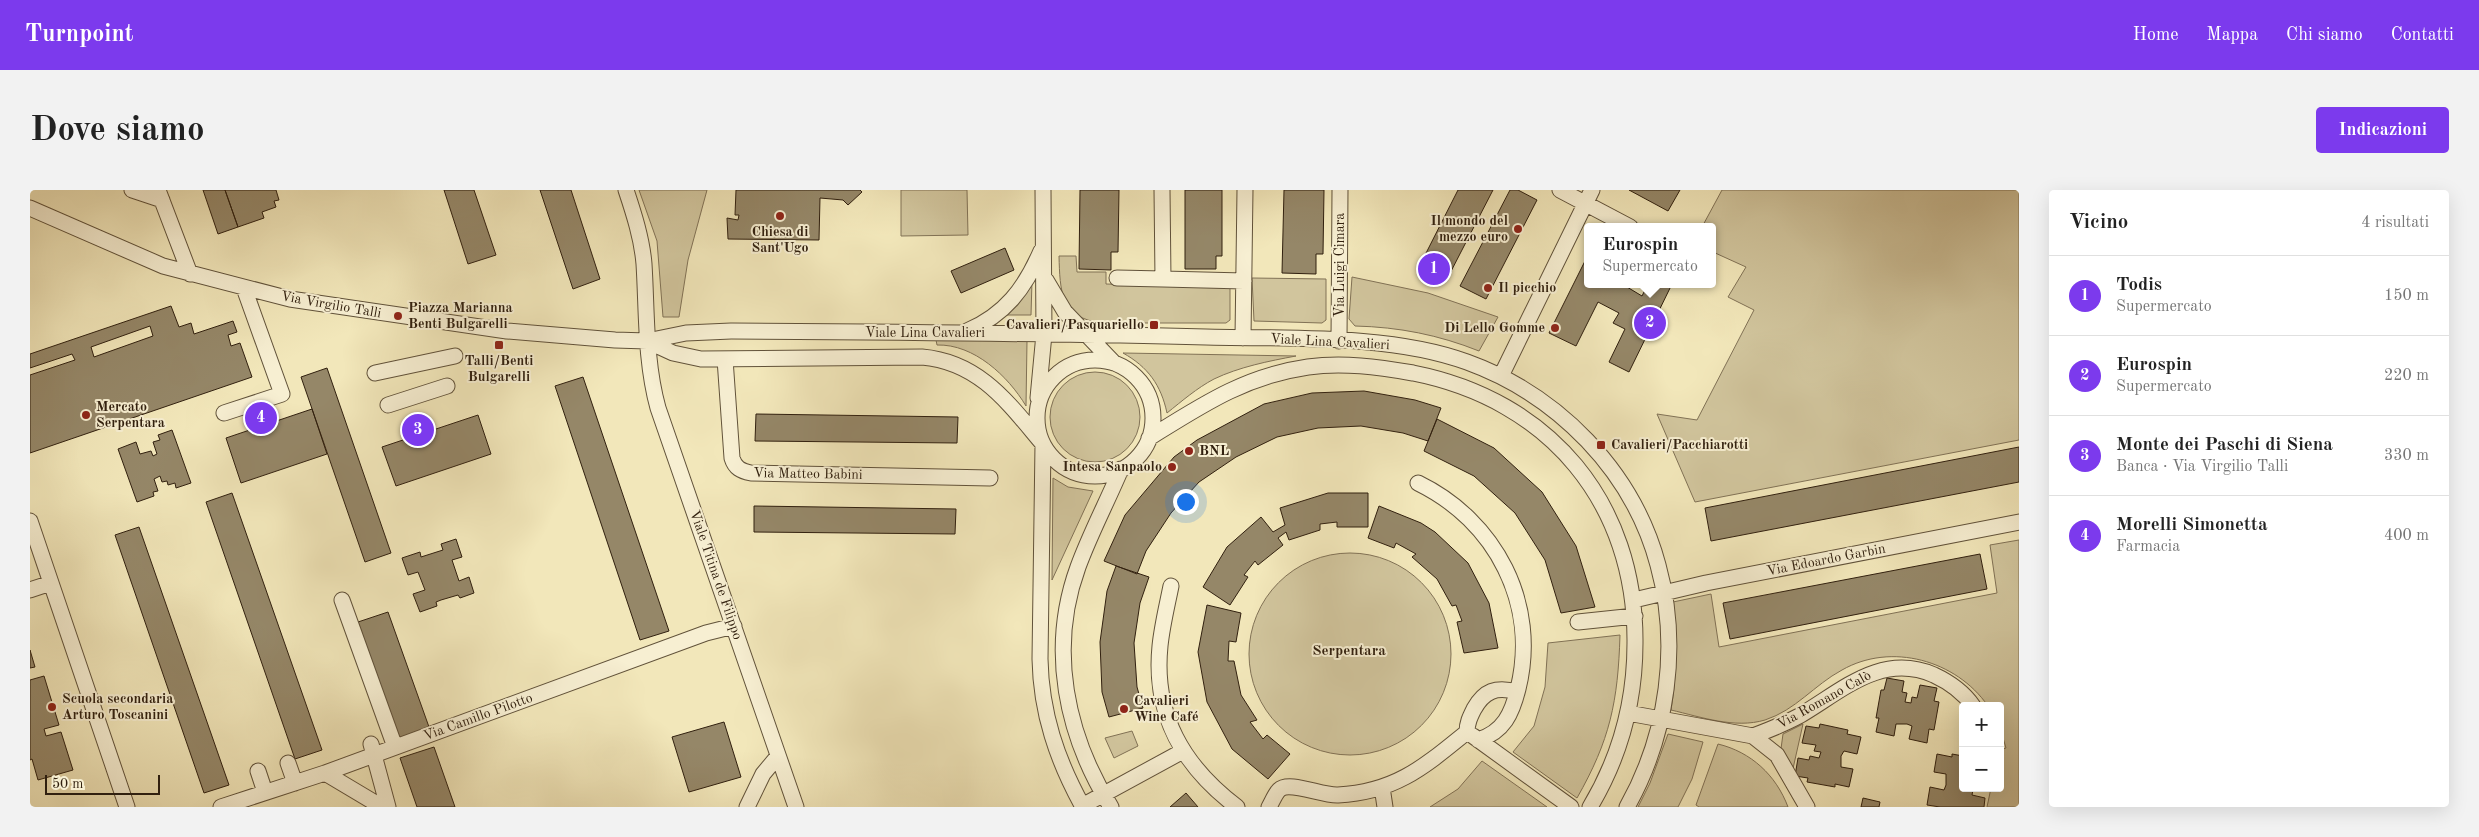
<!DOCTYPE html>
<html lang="it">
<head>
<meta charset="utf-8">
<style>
	:root { --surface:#fff; --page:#f2f2f2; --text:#222; --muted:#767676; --line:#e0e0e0; --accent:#7c3aed }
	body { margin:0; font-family:"Old Standard TT",serif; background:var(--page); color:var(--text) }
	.controls { position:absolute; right:15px; bottom:15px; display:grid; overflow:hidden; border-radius:5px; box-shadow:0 5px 20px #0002 }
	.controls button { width:45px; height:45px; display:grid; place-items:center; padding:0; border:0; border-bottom:1px solid var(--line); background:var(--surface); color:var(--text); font:25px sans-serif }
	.scale { position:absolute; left:15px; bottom:12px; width:115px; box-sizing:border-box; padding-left:5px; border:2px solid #31200f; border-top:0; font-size:14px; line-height:18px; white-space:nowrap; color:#31200f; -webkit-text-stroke:4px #f7efd2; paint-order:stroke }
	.you { position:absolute; left:1155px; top:311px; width:18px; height:18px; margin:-12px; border:4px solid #fff; border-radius:50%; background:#1a73e8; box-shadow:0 0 0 8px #1a73e833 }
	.badge { display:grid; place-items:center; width:32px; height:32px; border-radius:50%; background:var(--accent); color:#fff; font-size:16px; font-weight:700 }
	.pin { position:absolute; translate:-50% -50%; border:2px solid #fff; box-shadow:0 1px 5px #0006 }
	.popup { position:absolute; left:1554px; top:33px; width:132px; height:65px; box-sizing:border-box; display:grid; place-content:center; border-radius:5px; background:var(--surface); filter:drop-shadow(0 1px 4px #0005); font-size:16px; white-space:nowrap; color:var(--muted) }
	.popup b { font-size:19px; color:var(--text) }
	.popup::after { content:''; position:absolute; left:50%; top:100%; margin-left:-10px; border:10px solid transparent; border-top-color:var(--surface) }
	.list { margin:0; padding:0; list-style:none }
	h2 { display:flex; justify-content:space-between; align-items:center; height:65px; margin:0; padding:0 20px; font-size:21px }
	h2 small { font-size:16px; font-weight:400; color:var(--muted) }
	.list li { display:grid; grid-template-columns:32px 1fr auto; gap:15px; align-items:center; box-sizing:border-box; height:80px; padding:0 20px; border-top:1px solid var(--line) }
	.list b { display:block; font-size:19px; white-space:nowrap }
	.list p { margin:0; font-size:16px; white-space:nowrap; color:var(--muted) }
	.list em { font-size:16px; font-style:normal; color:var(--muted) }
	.map { position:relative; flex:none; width:1989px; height:617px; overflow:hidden; border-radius:5px }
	header { display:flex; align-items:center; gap:30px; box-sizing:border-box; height:70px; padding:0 25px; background:var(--accent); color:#fff }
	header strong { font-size:24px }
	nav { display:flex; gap:28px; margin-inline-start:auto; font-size:18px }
	.intro { display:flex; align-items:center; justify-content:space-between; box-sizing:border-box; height:120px; padding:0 30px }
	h1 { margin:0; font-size:35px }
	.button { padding:12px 22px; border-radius:5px; background:var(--accent); color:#fff; font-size:18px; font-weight:700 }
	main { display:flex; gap:30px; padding:0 30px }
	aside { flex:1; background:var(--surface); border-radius:5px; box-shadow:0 5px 20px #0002 }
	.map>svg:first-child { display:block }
	.green { fill:#d1c59d; stroke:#817256 }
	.building { fill:#958768; stroke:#31200f; fill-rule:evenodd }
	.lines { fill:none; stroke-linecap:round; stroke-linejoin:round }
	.minor-casing { stroke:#61523a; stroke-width:17 }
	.minor { stroke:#f7efd2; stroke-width:15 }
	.poi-dot { fill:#8f2418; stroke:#f7efd2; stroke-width:2 }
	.labels { text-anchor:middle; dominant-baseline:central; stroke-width:4; stroke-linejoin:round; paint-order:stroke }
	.poi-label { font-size:14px; font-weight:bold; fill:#31200f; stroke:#f7efd2; text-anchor:start }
	.street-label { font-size:14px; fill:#31200f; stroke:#f7efd2 }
	.neighbourhood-label { font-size:15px; font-weight:bold; fill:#31200f; stroke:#f7efd2 }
</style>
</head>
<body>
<header>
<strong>Turnpoint</strong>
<nav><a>Home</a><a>Mappa</a><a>Chi siamo</a><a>Contatti</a></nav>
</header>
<div class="intro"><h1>Dove siamo</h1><a class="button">Indicazioni</a></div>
<main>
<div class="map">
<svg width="1989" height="617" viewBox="0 0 1989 617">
	<rect width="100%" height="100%" fill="#f2e7ba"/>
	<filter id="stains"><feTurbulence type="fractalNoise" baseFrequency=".004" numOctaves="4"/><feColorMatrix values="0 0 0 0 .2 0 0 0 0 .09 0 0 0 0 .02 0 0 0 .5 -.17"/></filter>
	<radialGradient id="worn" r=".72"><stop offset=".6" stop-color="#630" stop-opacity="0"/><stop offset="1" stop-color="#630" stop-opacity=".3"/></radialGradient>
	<path class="green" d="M609,0h68l-19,70 -9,57h-16l-6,-76z
		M871,0h66l1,45 -67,1z
		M1692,0h297v250l-324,62 -38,-88 40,6 57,-110 -26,-13 18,-30 -33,-15 -1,-25h-10z
		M1029,66h17l1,16h29v12l124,3v33l-4,3h-124c-42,-5 -42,-32 -43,-67z
		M1322,87l76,16 70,24 -19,34c-40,-16 -80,-24 -124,-25l-6,-7z
		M1222,88l74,1v41l-4,3 -68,-2z
		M1002,91l-1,34h-26z
		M906,150l91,1 -1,65c-18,-30 -52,-62 -89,-61z
		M1093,163l173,3c-27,5 -57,11 -82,23 -17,9 -32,22 -47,34 -6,-28 -19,-46 -44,-60z
		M1020 227a45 45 0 1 1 90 0a45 45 0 1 1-90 0Z
		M1023,288l15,9 25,4 -41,89z
		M1989,350v267h-32l4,-19h9v-38l6,-2 -6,-20v-22h-12c-32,-46 -97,-64 -146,-36 -28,15 -46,40 -77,50 -30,9 -64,-3 -94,-10 6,-36 6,-72 2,-108l38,-8 8,53 278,-54 -7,-48z
		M1219 464a101 101 0 1 1 202 0a101 101 0 1 1-202 0Z
		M1590,445c-2,67 -10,105 -43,163l-64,-46 21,-26 11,-39 3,-44z
		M1773,534l-11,49 -12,-17 3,-22z
		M1102,541l6,15 -24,12 -9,-20z
		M1638,544l35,8 -11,37 -14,28h-40l12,-24z
		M1688,554c33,8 58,31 70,63h-89l-3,-2z
		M1452,571l65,46h-117l28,-18z"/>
	<path class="building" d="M173,0h22l13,37 -20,7z
		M195,0h51l3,10 -5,1 2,6 -14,5 2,6 -26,9z
		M414,0h30l22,65 -28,9z
		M510,0h31l29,89 -27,10z
		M706,0h124l2,2 -14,13 -5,-5 -23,-2 -1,42 -91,-1 -1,-21 11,2 1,-5h-4z
		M1050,0h39l-1,62h-7v18l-32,-1z
		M1155,0h37v66h-6v13h-31z
		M1254,0h40l-1,64h-7v20l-34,-1z
		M1428,0h35l-46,89 -27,-14z
		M1480,0h8l19,10 -51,99 -26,-13z
		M1599,0h51l-12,21z
		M975,58l9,22 -53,23 -10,-22z
		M1558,65v29h34l20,12 6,-12h24l-43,88 -20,-10 16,-33 -12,-6 6,-10 -21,-11 -22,44 -27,-13z
		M141,116l8,21 12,-4 3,11 39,-13 4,11 -9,3 3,11 9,-3 12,34 -222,76v-78l45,-15 -3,-6 -42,14v-14zM120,136l3,10 -59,21 -3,-10z
		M297,178l64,185 -26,9 -64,-185z
		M553,187l86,254 -29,9 -85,-254z
		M1334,201l51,9 26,8 -13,33 -25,-8 -42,-7 -43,2 -41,9 -41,20 -37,25 -28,31 -25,38 -9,23 -33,-13 21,-46 49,-58 23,-17 67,-36 48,-11z
		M282,219l15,45 -86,29 -15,-45z
		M726,224l202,3 -1,26 -202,-2z
		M448,225l13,39 -95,32 -14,-39z
		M1407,229l57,29 48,44 34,54 19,61 -34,6 -16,-53 -30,-47 -41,-37 -50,-25z
		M142,240l19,53 -15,5 -1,-5 -7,2 -1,-4 -5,1 -2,-6 -6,3 4,12 -5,1 1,4 -17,6 -19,-53 18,-7 4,12 11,-3 2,5 4,-2 -4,-12 7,-2 -2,-5z
		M1989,257v35l-308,59 -6,-33z
		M202,303l90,257 -27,9 -89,-257z
		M1298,303h40v34h-31v-5l-17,2v6l-31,10 -3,-8 -8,6 5,7 -25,20 -3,-4 -11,14 4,2 -18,28 -27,-18 24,-40 34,-30 12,15 12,-7 -5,-17z
		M724,316l202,3 -1,25 -201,-2z
		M1349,316l42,17 14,9 33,31 21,40 9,45 -34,5 -7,-31 5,-1 -6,-16 -4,1 -15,-27 -25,-22 4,-3 -20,-11 -2,5 -26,-10z
		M109,337l90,258 -25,8 -89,-258z
		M426,349l6,18 -10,3 7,21 10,-4 5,16 -14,5 -2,-3 -17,5 -5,2 1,4 -17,6 -7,-18 12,-4 -7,-18 -10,3 -6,-17 18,-6 1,5 22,-7 -2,-6z
		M1950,364l7,35 -257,50 -7,-36z
		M1086,376l33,11 -9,26 -6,40 3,44 6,21 -34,9 -7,-25 -2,-50 7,-51z
		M1177,415l34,8 -5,29 -7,-1 -1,20h6l7,34 16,25 -7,2 13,17 4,-4 23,19 -22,25 -36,-30 -25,-47 -9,-50z
		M358,422l41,115 -30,11 -41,-116z
		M0,460l5,17 -5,1z
		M14,486l15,49 -15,4 2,7 15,-4 12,38 -35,10 -6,-21 -2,1v-80z
		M1857,488l17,3 -2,11 5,1 -2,9 6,1 1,-6 5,1 3,-13 17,3 -3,13 5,1 -5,28 -5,-1 -2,14 -18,-4 3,-13 -5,-2h-11l-2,12 -18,-4 3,-14h-3l5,-28h3z
		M694,532l17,55 -52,15 -17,-55z
		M1790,534l28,6 -1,4 14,3 -4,17 -13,-3 -3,5v11l12,2 -4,18 -14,-3v3l-28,-5 1,-4 -13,-2 3,-18 11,2 1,-4 9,2 2,-6 -7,-1 2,-6 -14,-2 4,-17 13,2z
		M404,557l21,60h-38l-17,-49z
		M1907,564l15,3v-3l11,2v32l10,2 -1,5 13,3 -1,9h-44l-13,-2 3,-18 14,3 2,-5v-11l-12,-2z
		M1156,603l12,14h-28z
		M1833,608l17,4 -1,5h-18z"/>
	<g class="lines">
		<defs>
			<path id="minor" d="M102,0l30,10
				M128,0l32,84
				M596,0c8,24 16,49 18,74 3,48 1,97 14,144l138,399
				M1132,0l1,89 81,2
				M1530,0l70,37
				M0,18l133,58 127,33 217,32 108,9 32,1 39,-8 45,-2c158,1 317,2 475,6 81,2 185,-3 261,25 91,33 166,109 191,203 22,80 10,169 -31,242
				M1087,88l46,1
				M1016,90l19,32 49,51
				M937,141c38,-16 58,-43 74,-80
				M1213,148l2,-148
				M617,151l26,12 28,6 221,-2c58,5 87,47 121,87l-3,215c1,54 17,101 43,148
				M1309,151l1,-151
				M695,169l7,99c3,10 9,13 19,15l239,5
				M1007 228a58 58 0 1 1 116 0a58 58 0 1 1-116 0Z
				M345,183l80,-17
				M1471,186l91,-186
				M1008,208l6,-64 -1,-144
				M358,215l59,-19
				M194,223l58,-19 -38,-106
				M1119,248c53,-33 96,-62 159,-71 35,-5 70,0 105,6 137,27 223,130 222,270 0,58 -15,114 -45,164
				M1388,293c78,38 121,121 100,206 -6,24 -14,43 -40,51
				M0,331l97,286
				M1141,396c-4,20 -9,40 -11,60 -7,69 23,120 77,161
				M0,400l21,-7
				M312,410l53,147
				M1604,410l72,-17 313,-61
				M1548,432l57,-6
				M1598,523l125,23 24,19 30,52
				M1443,546l98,71
				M1723,546c16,-6 31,-12 46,-20 43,-25 82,-64 135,-41 15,7 30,18 39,31
				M341,554l17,63
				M258,573l7,20
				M228,581l7,21
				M295,583l57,34
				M1352,597l3,20
				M1052,616l101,-55
				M191,617l104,-34 381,-140 28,-7
				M717,617l16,-33 15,-18
				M1081,617c-45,-72 -63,-158 -33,-240 12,-33 29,-65 43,-98
				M1239,617c3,-5 6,-13 10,-17 10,-10 43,6 59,5 58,-3 87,-29 129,-63 0,-9 3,-15 7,-23 10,-18 22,-23 43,-17"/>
		</defs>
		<use href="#minor" class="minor-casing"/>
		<use href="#minor" class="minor"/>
	</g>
	<g class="poi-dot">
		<circle cx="750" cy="26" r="5"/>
		<circle cx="1488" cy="39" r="5"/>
		<circle cx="1458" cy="98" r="5"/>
		<circle cx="368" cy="126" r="5"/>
		<rect x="1119" y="130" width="10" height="10" rx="2.5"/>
		<circle cx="1525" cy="138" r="5"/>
		<rect x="464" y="150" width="10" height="10" rx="2.5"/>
		<circle cx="56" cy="225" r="5"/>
		<rect x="1566" y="250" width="10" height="10" rx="2.5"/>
		<circle cx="1159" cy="261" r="5"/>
		<circle cx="1142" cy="277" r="5"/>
		<circle cx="22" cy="517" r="5"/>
		<circle cx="1094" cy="519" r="5"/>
	</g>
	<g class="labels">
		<g class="poi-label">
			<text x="1478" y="31" text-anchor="end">Il mondo del<tspan x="1478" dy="16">mezzo euro</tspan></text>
			<text x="750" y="42" text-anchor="middle">Chiesa di<tspan x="750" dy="16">Sant'Ugo</tspan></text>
			<text x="1468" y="98">Il picchio</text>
			<text x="378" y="118">Piazza Marianna<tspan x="378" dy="16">Benti Bulgarelli</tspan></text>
			<text x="1114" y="135" text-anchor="end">Cavalieri/Pasquariello</text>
			<text x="1515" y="138" text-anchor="end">Di Lello Gomme</text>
			<text x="469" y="171" text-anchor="middle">Talli/Benti<tspan x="469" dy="16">Bulgarelli</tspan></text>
			<text x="66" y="217">Mercato<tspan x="66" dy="16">Serpentara</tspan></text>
			<text x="1581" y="255">Cavalieri/Pacchiarotti</text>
			<text x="1169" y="261">BNL</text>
			<text x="1132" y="277" text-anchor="end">Intesa Sanpaolo</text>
			<text x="32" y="509">Scuola secondaria<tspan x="32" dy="16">Arturo Toscanini</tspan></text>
			<text x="1104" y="511">Cavalieri<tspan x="1104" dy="16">Wine Café</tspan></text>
		</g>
		<g class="street-label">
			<text transform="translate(1310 75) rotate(-90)">Via Luigi Cimara</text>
			<text transform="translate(301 115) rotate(10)">Via Virgilio Talli</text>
			<text x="895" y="143">Viale Lina Cavalieri</text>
			<text transform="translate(1300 152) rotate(3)">Viale Lina Cavalieri</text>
			<text transform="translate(778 284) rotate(1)">Via Matteo Babini</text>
			<text transform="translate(1796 370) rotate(-11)">Via Edoardo Garbin</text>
			<text transform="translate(686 385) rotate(71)">Viale Titina de Filippo</text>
			<text transform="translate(1794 510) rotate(-29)">Via Romano Calò</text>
			<text transform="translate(448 527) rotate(-20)">Via Camillo Pilotto</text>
		</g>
		<g class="neighbourhood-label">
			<text x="1319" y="461">Serpentara</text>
		</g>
	</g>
	<rect width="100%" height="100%" filter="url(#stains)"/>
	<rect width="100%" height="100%" fill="url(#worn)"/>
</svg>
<div class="controls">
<button>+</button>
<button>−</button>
</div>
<div class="scale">50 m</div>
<div class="you"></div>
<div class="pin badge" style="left:1404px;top:79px">1</div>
<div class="pin badge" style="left:1620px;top:133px">2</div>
<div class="popup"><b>Eurospin</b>Supermercato</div>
<div class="pin badge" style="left:388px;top:240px">3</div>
<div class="pin badge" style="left:231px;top:228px">4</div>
</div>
<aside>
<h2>Vicino<small>4 risultati</small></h2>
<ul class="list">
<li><span class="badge">1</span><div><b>Todis</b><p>Supermercato</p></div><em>150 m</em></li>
<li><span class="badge">2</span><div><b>Eurospin</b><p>Supermercato</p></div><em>220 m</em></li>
<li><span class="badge">3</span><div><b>Monte dei Paschi di Siena</b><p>Banca · Via Virgilio Talli</p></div><em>330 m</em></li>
<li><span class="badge">4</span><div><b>Morelli Simonetta</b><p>Farmacia</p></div><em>400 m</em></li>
</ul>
</aside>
</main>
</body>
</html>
